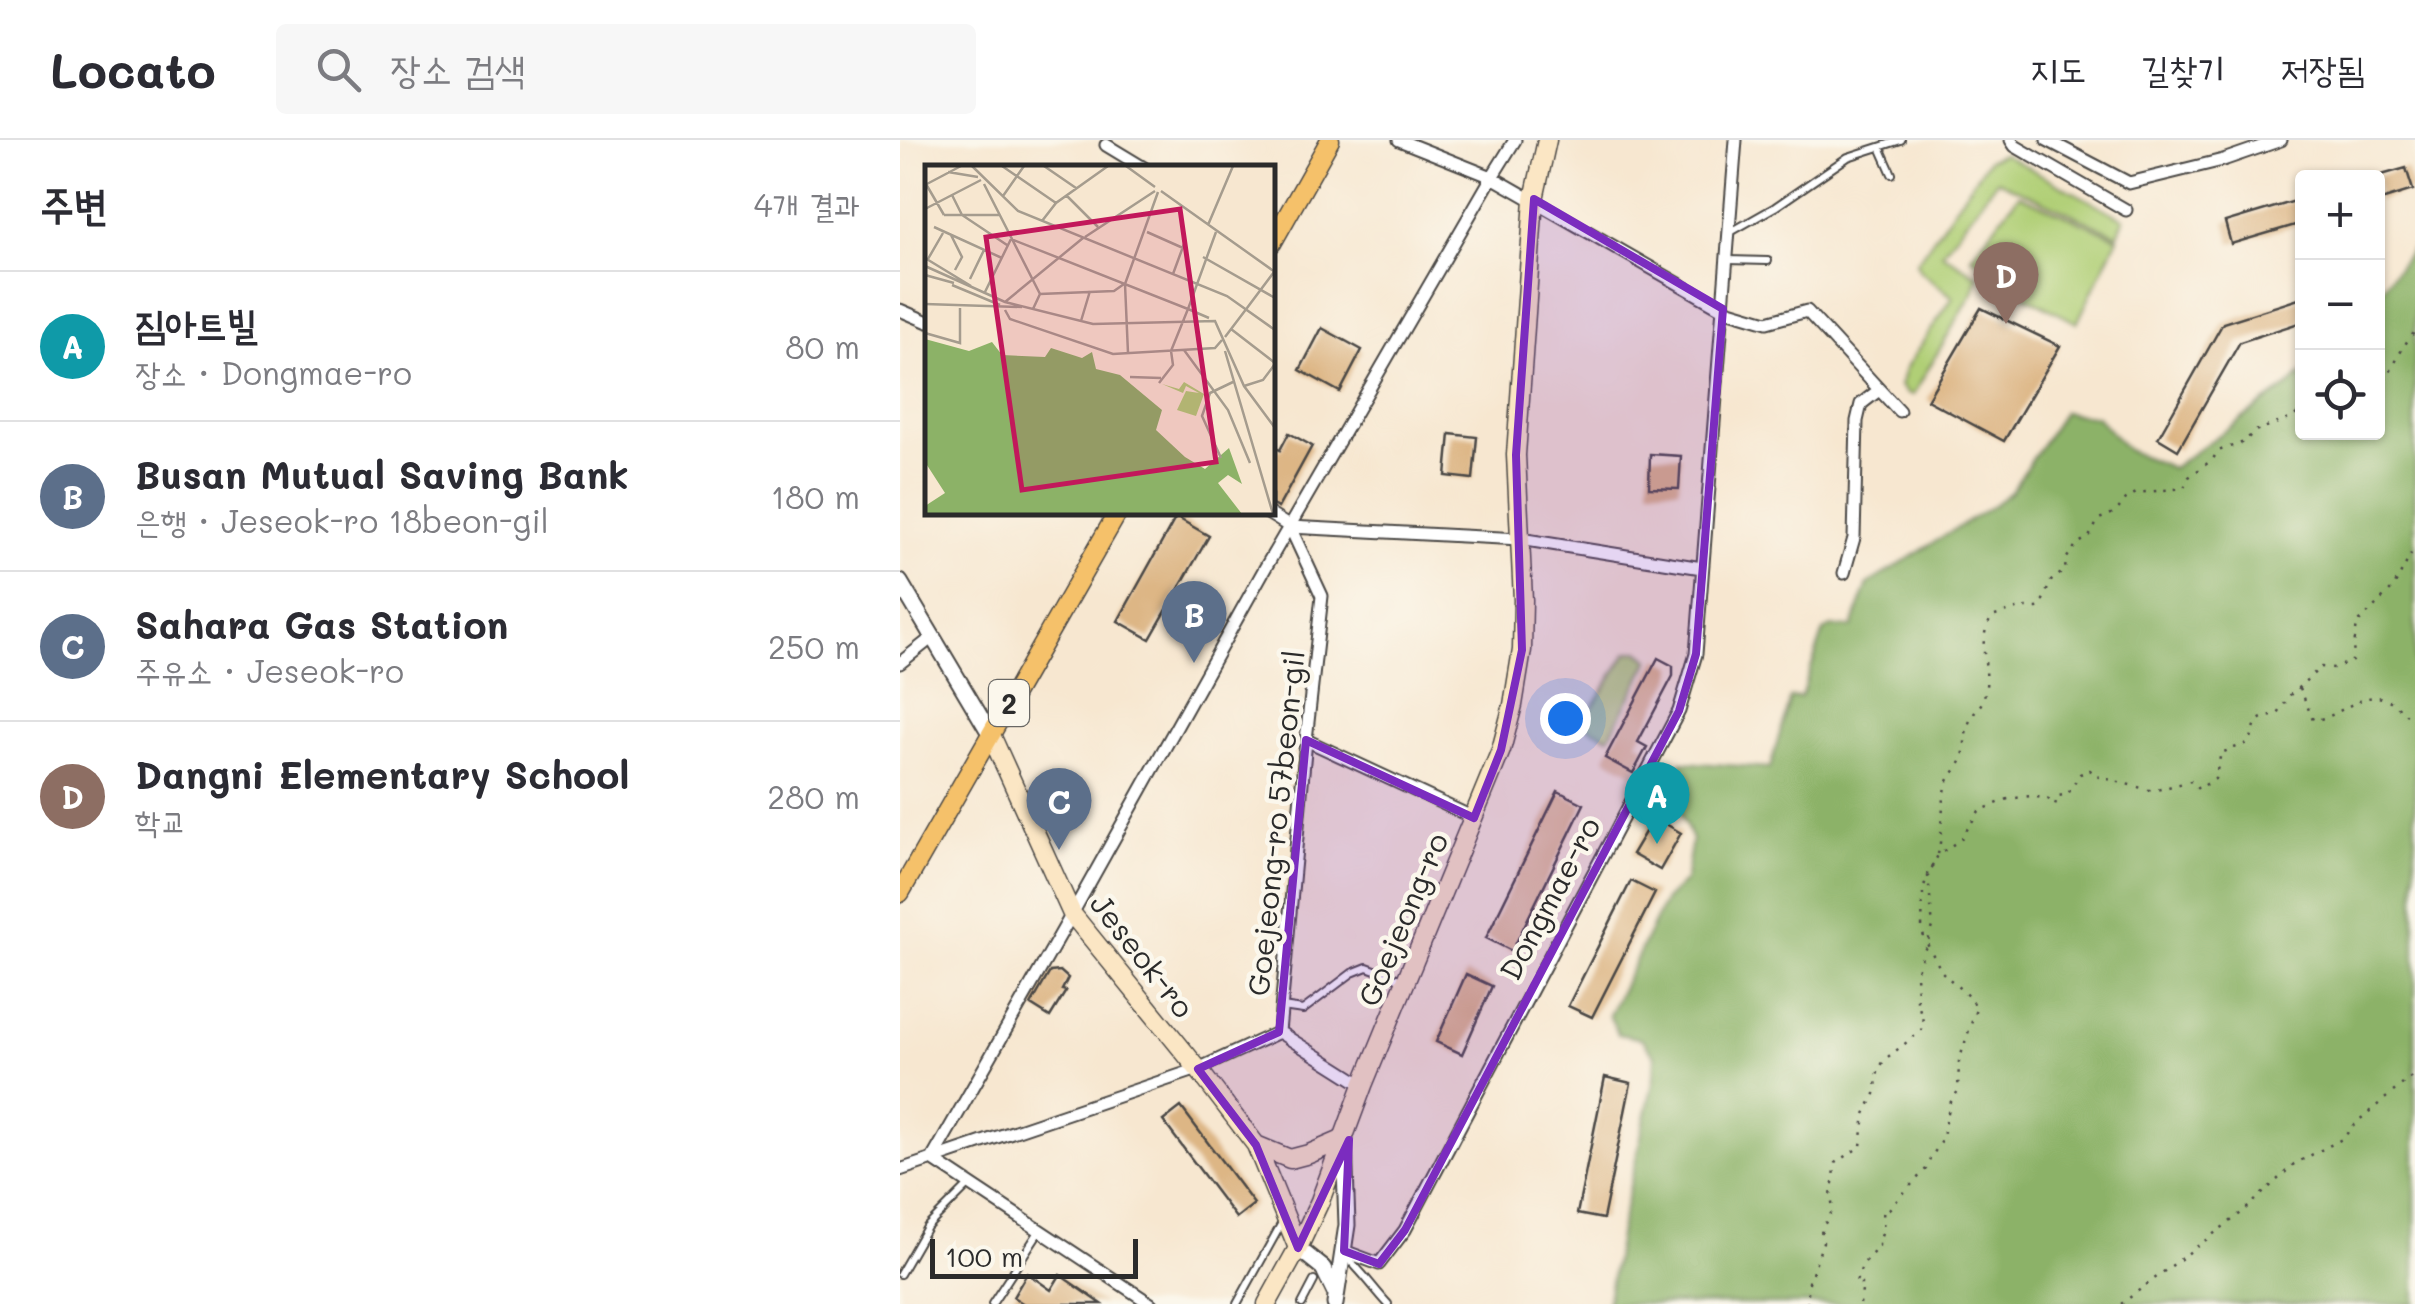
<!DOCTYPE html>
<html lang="ko">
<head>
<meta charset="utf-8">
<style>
	:root { --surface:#fff; --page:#f7f7f7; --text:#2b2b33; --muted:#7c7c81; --line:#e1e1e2; --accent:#d1495b }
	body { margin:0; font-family:Mali,"Poor Story",sans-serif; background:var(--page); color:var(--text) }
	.controls { position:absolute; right:30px; top:30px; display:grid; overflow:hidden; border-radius:10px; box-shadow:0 2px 8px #0004 }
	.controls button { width:90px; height:90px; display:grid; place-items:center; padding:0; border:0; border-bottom:2px solid var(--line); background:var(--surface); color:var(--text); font:50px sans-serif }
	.scale { position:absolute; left:30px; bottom:25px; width:208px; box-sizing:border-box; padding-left:10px; border:5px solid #2b2b2b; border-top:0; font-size:28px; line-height:35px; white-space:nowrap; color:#2b2b2b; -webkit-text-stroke:8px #fbf7ec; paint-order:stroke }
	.you { position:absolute; left:665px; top:578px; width:35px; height:35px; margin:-25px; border:8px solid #fff; border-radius:50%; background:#1a73e8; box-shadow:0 0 0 15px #1a73e833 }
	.badge { display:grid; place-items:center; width:65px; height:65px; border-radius:50%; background:var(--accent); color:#fff; font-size:32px; font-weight:700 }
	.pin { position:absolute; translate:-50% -82px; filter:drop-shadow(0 2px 5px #0008) }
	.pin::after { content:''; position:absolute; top:52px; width:35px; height:30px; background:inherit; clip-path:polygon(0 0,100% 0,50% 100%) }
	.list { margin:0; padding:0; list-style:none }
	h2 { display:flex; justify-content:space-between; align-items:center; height:130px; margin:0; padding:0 40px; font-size:42px }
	h2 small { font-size:32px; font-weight:400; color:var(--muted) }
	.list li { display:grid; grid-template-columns:65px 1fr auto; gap:30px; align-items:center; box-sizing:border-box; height:150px; padding:0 40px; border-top:2px solid var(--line) }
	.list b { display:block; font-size:38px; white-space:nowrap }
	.list p { margin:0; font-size:32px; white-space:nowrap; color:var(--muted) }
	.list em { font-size:32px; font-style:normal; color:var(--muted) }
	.icon { flex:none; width:55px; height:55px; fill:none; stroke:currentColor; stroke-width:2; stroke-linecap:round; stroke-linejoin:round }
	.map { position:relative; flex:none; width:1515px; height:1164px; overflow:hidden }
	header { display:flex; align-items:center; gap:60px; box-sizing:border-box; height:140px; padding:0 50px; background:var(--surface); border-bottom:2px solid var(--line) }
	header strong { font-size:48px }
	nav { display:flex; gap:55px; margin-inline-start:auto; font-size:35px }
	.search { width:700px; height:90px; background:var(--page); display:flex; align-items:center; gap:25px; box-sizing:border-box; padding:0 35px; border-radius:10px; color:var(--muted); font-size:38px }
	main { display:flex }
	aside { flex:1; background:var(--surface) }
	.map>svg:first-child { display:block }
	.green { fill:#b0cf76; stroke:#6e7d50; stroke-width:2.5 }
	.forest { fill:#8cb267; stroke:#5c6e49; stroke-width:2.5 }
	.building { fill:#ddb685 }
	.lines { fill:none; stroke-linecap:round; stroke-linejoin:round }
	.service-casing { stroke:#4a4744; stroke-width:10 }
	.minor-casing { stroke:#4a4744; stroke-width:15 }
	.tertiary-casing { stroke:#4a4744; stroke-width:19 }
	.secondary-casing { stroke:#4a4744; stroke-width:21 }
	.primary-casing { stroke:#4a4744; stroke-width:21 }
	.path { stroke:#4a4744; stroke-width:2.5; stroke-dasharray:2.5 8; stroke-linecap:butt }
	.service { stroke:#fff; stroke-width:6 }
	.minor { stroke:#fff; stroke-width:11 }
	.tertiary { stroke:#fff; stroke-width:15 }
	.secondary { stroke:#fbe6c4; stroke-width:18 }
	.primary { stroke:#f5c16b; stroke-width:18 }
	.marked { fill:#7b2cbf; fill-opacity:0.2; stroke:#7b2cbf; stroke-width:8; stroke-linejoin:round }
	.labels { text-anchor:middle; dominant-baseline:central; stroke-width:9; stroke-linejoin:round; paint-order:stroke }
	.shield { fill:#fbf7ec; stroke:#696865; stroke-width:2.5 }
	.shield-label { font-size:28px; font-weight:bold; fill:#2b2b2b }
	.street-label { font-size:30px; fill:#2b2b2b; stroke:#fbf7ec }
	.inset-road { fill:none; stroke:#a59c8e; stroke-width:2.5 }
	.view { fill:#c2185b; fill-opacity:0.15; stroke:#c2185b; stroke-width:5 }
	.inset-edge { fill:none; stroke:#2b2b2b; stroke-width:5 }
</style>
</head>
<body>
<header>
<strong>Locato</strong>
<div class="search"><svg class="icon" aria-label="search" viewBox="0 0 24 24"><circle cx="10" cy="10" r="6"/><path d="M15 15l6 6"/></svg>장소 검색</div>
<nav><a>지도</a><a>길찾기</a><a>저장됨</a></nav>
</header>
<main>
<aside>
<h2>주변<small>4개 결과</small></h2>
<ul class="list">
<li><span class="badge" style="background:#0f9aa8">A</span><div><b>짐아트빌</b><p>장소 · Dongmae-ro</p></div><em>80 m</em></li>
<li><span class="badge" style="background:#5c6f8a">B</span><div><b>Busan Mutual Saving Bank</b><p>은행 · Jeseok-ro 18beon-gil</p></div><em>180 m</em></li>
<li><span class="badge" style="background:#5c6f8a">C</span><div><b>Sahara Gas Station</b><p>주유소 · Jeseok-ro</p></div><em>250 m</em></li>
<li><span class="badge" style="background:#8d6e63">D</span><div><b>Dangni Elementary School</b><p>학교</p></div><em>280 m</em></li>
</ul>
</aside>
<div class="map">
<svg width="1515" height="1164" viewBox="0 0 1515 1164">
	<rect width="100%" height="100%" fill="#fbf7ec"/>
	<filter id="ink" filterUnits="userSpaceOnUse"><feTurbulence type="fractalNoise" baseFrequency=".01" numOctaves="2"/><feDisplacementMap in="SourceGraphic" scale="20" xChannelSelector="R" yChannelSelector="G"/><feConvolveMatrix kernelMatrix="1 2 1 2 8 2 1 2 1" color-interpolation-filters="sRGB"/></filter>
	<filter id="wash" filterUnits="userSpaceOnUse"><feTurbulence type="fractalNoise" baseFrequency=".0048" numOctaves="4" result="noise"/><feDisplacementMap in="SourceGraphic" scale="40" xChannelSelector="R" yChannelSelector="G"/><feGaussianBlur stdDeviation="2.25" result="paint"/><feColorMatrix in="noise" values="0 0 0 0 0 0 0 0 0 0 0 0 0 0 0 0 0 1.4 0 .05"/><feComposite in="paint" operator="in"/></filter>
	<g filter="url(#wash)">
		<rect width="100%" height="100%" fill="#f7e7d0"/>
		<path class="green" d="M1103,14l121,65 -6,16 -121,-55 -55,73 36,23 -5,16 -60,103 -6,-1 -7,-8 5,-17 48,-72 -33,-26 -4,-8 72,-103z
			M1119,55l99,43 -41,85 -82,-43 -2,-4 2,-4 -24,-15z
			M739,511l11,9 -41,77 -27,-13 45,-71z"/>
		<path class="forest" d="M1515,105v1059h-808l13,-74 34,-152 1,-22 -13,-17 -24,-5 -9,-19 56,-115 20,-19 7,-41 -26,-61 16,-17 88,6 20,-70 11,-1 23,-66 8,-4h20l16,-43 127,-80 16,-12 52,-80 34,5 30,33 45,18 118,-83 12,-12v59h76v-138z"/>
		<g id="blocks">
			<path class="building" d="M1506,28l7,22 -35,11v-25z
				M1402,59v24l-71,21 -6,-22z
				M1402,158v24l-62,20 -62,108 -20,-12 65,-115z
				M1081,168l79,38 -56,95 -77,-41z
				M422,188l40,22 -22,42 -40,-22z
				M389,293l23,13 -34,62 -6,-3v-59l8,4z
				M550,294l27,3 -4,42 -27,-3z
				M750,314l31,2 -2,33 -30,-1z
				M276,377l33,19 -59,103 -32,-18z
				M758,518l15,8v10l-35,66 9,5 -14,26 -28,-15z
				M658,651l26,13 -72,147 -26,-13z
				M754,677l27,16 -21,37 -28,-16z
				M731,741l24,12 -63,124 -24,-11z
				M160,831l8,7 -6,12 4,1 -16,26 -19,-12 19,-33z
				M566,834l26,12 -30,68 -26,-12z
				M705,937l26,6 -28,136 -26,-5z
				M281,967l73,97 -18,14 -73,-97z
				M127,1133l24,17 9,-15 42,29h-78l-11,-7z"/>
		</g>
	</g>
	<g filter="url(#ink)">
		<use href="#blocks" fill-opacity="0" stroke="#4a4744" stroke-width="2.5"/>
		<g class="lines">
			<defs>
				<path id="service" d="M980,7l12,27
					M829,93l46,-26 73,-50 53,-17
					M828,120l40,1
					M382,867l21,3 49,-37 15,-6 38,14
					M445,1116c17,15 28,32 43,48
					M0,1134l27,-47 42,-42
					M92,1164l48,-74
					M337,1164l46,-83
					M402,1164l12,-23"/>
				<path id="minor" d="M499,0l93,37 23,-37
					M1111,0l4,6 111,64
					M1147,0l82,43 94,-23 58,-20
					M206,5l38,23
					M0,170l28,12
					M366,372l24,15 230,12 182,29
					M390,387l32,69 -16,144 -27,292 84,53
					M944,433l10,-35 3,-117 4,-17 18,-14
					M0,523l34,-27
					M406,600l168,78
					M0,1030l298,-101 81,-37
					M444,1111l35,13 26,-34 274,-519 17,-57 40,-514
					M251,1164l-219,-145 140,-245 192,-344 228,-393 231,132 44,13 40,-11 92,100"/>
				<path id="tertiary" d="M0,442l91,153
					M398,1108l25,20 13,27
					M435,1164l12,-79 -3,-86"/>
				<path id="secondary" d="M91,595l81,179 126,155 58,76 42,103
					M356,1005l34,14 19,-5 35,-15
					M367,1164l31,-56 22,-47 43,-116 138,-335 12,-45 9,-55 1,-50 -7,-145 18,-256 13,-59"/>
				<path id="primary" d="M372,103l58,-103
					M0,753l218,-381"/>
			</defs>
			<use href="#service" class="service-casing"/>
			<use href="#minor" class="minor-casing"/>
			<use href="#tertiary" class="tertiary-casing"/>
			<use href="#secondary" class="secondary-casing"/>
			<use href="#primary" class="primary-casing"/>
			<path class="path" d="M1478,248c16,-15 21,-41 37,-56
				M1400,548l13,32c27,-1 50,-34 77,-19 9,5 17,15 25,21
				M1038,714c5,-21 3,-51 9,-70 3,-10 13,-17 16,-27 3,-13 1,-26 8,-38 3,-7 10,-13 12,-19 11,-33 -10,-53 9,-83l28,-9h17l4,-3 10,-24 14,-11 1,-11 11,-15 12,-7 10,-18 17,-7 10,-13 10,-6 48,-5 5,-11 24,-18 5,-8 26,-9 11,-11 34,-12 13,-8
				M907,1164l2,-22 14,-40 -2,-12 12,-20 -2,-14 5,-33 25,-17 4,-32 10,-20 3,-22 6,-12 37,-29 2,-10 -6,-21 -1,-27 17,-46 -5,-51 10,-21 23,-16 18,-28 29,-12 23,-3 17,3 7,6 3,-9 10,-2 12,-20 10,-4 6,6 57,15 38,-10 7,8 17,-10 6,-26 29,-11c6,-20 5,-26 27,-26l13,-21 31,-28 14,1 17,-7 5,-37 36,-36 22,-41
				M960,1164l3,-20h-8l8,-20 16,-18c0,-7 2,-9 4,-15 1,-7 -1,-14 1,-21l5,-1 37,-40 5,-12 11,-16 8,-38 8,-12 1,-30 17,-52 -6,-11 -28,-26 -18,-34 -2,-10 1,-37 5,-20 5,-7
				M1221,1164l123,-93 50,-47 48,-25 16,-18 57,-47"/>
			<use href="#service" class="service"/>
			<use href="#minor" class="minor"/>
			<use href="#tertiary" class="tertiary"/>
			<use href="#secondary" class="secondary"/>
			<use href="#primary" class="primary"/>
		</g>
	</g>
	<path class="marked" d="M634,59l189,110 -27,345 -17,57 -274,519 -26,34 -35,-13 5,-111 -51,108 -42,-103 -58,-76 81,-37 27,-292 168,78 27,-68 21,-100 -6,-195z"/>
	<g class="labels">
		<rect class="shield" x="89" y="540" width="40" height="46" rx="8"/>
		<g class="shield-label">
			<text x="109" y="563">2</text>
		</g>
		<g class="street-label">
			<text transform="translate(375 683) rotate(-84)">Goejeong-ro 57beon-gil</text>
			<text transform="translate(649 758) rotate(-62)">Dongmae-ro</text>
			<text transform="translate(502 779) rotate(-67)">Goejeong-ro</text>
			<text transform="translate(243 815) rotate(52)">Jeseok-ro</text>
		</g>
	</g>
	<g transform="translate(25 25)">
		<rect width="350" height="350" fill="#f7e7d0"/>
		<path d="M259,217l20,12 -8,22 -19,-6 9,-19 13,2 -13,-7 -3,7 -21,-9 17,5z" fill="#b0cf76"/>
		<path d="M0,174l44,12 23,-9 10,13 43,2 6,-9 31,10 10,-6 4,17 24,6 42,35 -6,20 29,27 20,12 24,-21 13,36 -14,-9 -10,8 24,31h-317v-8l20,-13 -20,-31z" fill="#8cb267"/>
		<path class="inset-road" d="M47,1l46,45 209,85 48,34M77,1l54,37M119,1l32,22M201,1l29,21M23,7l30,5M1,19l18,31M59,19l56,110M0,20l36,-19M236,26l114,81M27,30l10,20 45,30M141,30l32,32M78,31l21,-30M0,44l56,-29M19,50h55M117,56l14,-18 52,-37M283,60l25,-59M9,62l68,31M222,67l36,16M26,70l11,22 -7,13M160,72l70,-46M278,92l72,41M0,93l46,28M3,94l15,-26M0,101l80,36 88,22 122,-3 29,65 31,42M248,109l11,-30M0,110l29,8M45,114l14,-29M27,120l48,20M59,129l27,-55 177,70 -17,42 2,14 -14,18M80,137l78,-64M0,139l97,3M322,143l27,-36M108,144l7,-15 74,-3 10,-7M80,145l5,9 103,35 102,-6 7,-8M284,153l-21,-9 28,-77M156,156l9,-30M306,164l44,34M0,168l35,10v-35M300,172l22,-29M259,185l44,60 22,53M300,186l48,163M203,188l-3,-69 33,-92M205,212l31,1M319,221l19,-6 12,-16M296,293l-19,-42 8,-23 23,-11"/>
		<path class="view" d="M255,44l36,253 -194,28 -36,-253z"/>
		<rect width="350" height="350" class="inset-edge"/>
	</g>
</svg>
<div class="controls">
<button>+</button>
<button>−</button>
<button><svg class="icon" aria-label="locate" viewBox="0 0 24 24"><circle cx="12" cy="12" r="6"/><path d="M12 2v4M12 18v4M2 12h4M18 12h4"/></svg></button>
</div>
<div class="scale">100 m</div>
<div class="you"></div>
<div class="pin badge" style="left:757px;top:704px;background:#0f9aa8">A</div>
<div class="pin badge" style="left:294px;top:523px;background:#5c6f8a">B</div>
<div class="pin badge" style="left:159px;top:710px;background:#5c6f8a">C</div>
<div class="pin badge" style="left:1106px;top:184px;background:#8d6e63">D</div>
</div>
</main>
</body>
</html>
